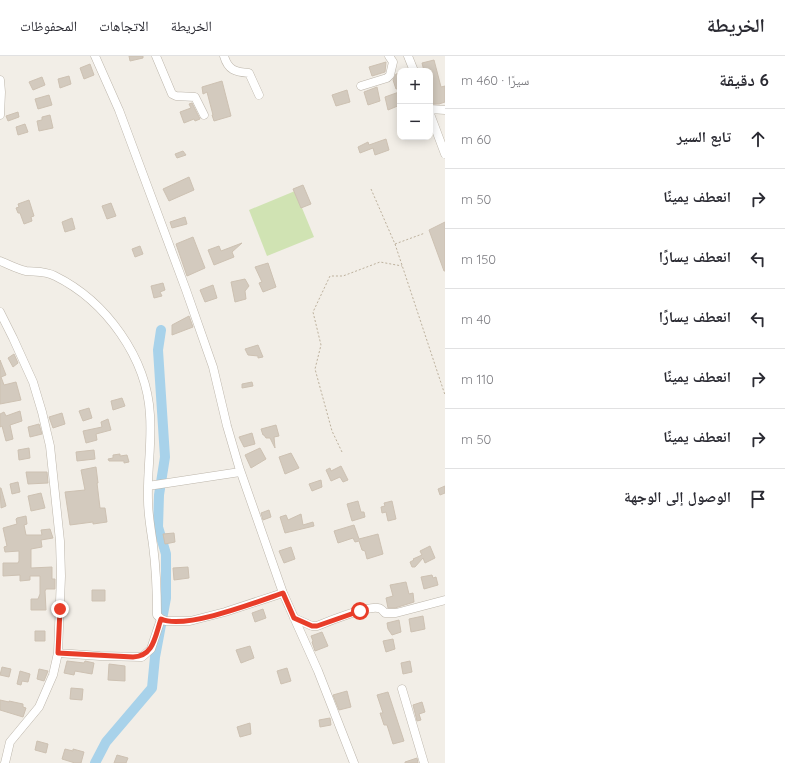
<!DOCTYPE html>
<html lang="ar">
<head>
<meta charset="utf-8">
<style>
	:root { --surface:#fff; --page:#f2f2f3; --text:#2b2b33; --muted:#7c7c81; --line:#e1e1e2 }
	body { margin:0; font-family:Quicksand,"Noto Naskh Arabic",sans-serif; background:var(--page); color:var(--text); direction:rtl }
	.controls { position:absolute; right:12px; top:12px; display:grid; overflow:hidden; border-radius:8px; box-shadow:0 2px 10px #0003 }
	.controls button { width:36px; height:36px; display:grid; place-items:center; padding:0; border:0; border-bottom:1px solid var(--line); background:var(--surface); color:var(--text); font:20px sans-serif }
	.stop { position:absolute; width:12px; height:12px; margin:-9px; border:3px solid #e83d29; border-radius:50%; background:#fff }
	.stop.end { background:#e83d29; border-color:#fff; box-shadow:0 1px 4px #0008 }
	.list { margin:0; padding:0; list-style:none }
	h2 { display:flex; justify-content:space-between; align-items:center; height:52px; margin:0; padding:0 16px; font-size:17px }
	h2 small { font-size:13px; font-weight:400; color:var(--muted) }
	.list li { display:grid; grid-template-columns:26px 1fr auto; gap:12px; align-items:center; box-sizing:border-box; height:60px; padding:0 16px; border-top:1px solid var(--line) }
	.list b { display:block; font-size:15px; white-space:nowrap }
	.list em { font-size:13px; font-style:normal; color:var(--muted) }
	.icon { flex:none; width:22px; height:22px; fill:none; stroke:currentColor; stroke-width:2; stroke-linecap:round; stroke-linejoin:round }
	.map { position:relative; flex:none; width:445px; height:707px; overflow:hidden; direction:ltr }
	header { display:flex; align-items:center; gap:24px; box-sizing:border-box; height:56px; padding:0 20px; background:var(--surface); border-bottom:1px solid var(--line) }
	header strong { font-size:19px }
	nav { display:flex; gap:22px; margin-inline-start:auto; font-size:14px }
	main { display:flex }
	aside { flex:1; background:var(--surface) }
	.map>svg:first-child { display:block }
	.green { fill:#d0e3b3 }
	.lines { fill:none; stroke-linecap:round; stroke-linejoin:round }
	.river { stroke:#a8d2ea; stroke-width:10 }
	.building { fill:#d3cabe; stroke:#cdc1b2 }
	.minor-casing { stroke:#bdb6ab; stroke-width:9 }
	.path { stroke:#bdb19d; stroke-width:1; stroke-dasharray:2 2; stroke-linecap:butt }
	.minor { stroke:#fff; stroke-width:8 }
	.route { stroke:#e83d29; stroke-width:5 }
</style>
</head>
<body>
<header>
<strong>الخريطة</strong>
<nav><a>الخريطة</a><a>الاتجاهات</a><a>المحفوظات</a></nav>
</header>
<main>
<aside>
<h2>6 دقيقة<small>سيرًا · 460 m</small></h2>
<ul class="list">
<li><svg class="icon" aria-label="ahead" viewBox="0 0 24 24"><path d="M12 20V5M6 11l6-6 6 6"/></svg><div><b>تابع السير</b></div><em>60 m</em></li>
<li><svg class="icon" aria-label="right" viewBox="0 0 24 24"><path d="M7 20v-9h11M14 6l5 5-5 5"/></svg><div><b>انعطف يمينًا</b></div><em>50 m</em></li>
<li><svg class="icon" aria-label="left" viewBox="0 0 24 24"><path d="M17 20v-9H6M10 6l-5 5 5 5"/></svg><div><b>انعطف يسارًا</b></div><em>150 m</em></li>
<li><svg class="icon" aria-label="left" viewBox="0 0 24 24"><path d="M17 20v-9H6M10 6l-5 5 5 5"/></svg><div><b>انعطف يسارًا</b></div><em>40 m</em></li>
<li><svg class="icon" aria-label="right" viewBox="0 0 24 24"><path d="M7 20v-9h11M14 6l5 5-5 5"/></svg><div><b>انعطف يمينًا</b></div><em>110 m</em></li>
<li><svg class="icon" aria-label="right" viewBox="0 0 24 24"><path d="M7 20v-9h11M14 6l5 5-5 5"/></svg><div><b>انعطف يمينًا</b></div><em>50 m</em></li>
<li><svg class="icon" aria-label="arrive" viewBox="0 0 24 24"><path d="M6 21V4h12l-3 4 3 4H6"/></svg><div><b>الوصول إلى الوجهة</b></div></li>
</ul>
</aside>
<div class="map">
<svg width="445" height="707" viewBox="0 0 445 707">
	<rect width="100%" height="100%" fill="#f2eee7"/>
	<path class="green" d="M295,135l19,46 -47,19 -18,-46z"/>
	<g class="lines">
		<path class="river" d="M95,707l11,-21 46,-54 3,-31 11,-59v-44l-8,-27 1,-32 6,-38 -7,-107 3,-20"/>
	</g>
	<path class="building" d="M129,0h14v2l-13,3z
		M434,4l7,27 4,-1v16l-6,2h-6l-1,-8 -2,2v-27h-6l-2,-8z
		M386,6l-1,10 -13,4 -3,-9z
		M90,8l4,11 -10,4 -4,-11z
		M400,17v15l-4,1 -3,-9 3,-6z
		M69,20l2,8 -11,4 -2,-9z
		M42,21l3,8 -12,5 -4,-8z
		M222,25l9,35 -17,5 -2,-6h1l-6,-23 -4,2 -1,-7z
		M377,31l3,14 -12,4 -4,-13z
		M347,34l3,12 -14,4 -4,-11z
		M399,36l1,13 -12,5 -3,-13z
		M49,39l3,10 -14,4 -3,-10z
		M192,47l8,16 -5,2 -1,-2 -10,4 -4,-11 11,-4 -2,-4z
		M18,56l1,5 -11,4 -2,-5z
		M50,59l3,13 -14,3 -2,-10 5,-1v-3z
		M25,68l3,8 -10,3 -2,-8z
		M386,83l3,11 -14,5 -2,-7 -13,5 -2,-6 10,-5 1,3z
		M183,95l3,4 -9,3 -2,-4z
		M189,121l5,13 -25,11 -6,-12z
		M303,129l8,19 -10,4 -8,-19z
		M29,144l5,16 -3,1 1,4 -8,3 -4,-11h-2l-2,-5 3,-1 -1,-3z
		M111,147l5,13 -9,3 -5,-13z
		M185,161l2,7 -15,4 -2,-6z
		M72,162l3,11 -10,3 -3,-10z
		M445,166v49h-1l-15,-41z
		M193,181l12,31 -18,8 -11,-32z
		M242,187l-10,9 2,5 -20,8 -6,-15 11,-4 2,5z
		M140,190l3,8 -8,3 -3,-8z
		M268,207l8,24 -13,5 -4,-9 3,-1 -7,-15z
		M245,223l4,7 -4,5 1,8 -11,3 -4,-20z
		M163,227l2,7 -5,2 2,4 -8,2 -3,-12z
		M213,229l4,13 -12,4 -5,-12z
		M189,260l4,11 -21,8v-10z
		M258,289l5,12 -5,1v-2l-10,-1 -3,-6z
		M14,298l4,9 -5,4 -5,-9z
		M0,304l6,15 -5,2 3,8 12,-3 5,18 -21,4z
		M252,326l1,4 -11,2v-4z
		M122,342l3,8 -12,4 -2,-9z
		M89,352l3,10 -9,3 -4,-10z
		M20,355l2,10 -12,4 3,14 -7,2 -4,-15 -2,1v-13l4,-2 2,4z
		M62,357l3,11 -12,4 -4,-11z
		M108,363l3,11 -15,4 1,6 -11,3 -3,-12 19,-4 -1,-5z
		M39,368l3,10 -12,3 -2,-10z
		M276,369l3,11 -5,1 1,11 -5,-10h-4l-2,-3h-1l-2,-6z
		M252,377l3,11 -11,3 -5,-10z
		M29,392l1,10 -11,2 -1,-10z
		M260,392l6,11 -15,9 -6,-13z
		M94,394l1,9 -18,2 -1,-9z
		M291,397l8,15 -14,6 -6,-17z
		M120,398v2l7,-1 2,7 -5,1v-2h-15l-1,-2 5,-1v-3z
		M341,410l7,14 -5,2 -3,-5 -9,4 -5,-11 4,-2 1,3z
		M96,411l2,16h-1l3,25h5l2,14 -14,2v-2l-23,3 -5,-33 20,-2 -4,-20z
		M26,416h21l1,11 -20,1z
		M321,424l1,7 -10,4 -3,-7z
		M18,426l2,10 -8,2 -2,-10z
		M445,430v7l-5,2 -2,-6z
		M0,432h1l5,18 -5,2z
		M41,437l4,15 -14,3 -3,-15z
		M358,445l3,11h3l1,5 -13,4 -5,-17z
		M392,445l4,18 -8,2 -2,-9 -4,1 -1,-6 4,-1 -1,-3z
		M269,454l2,7 -8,3 -2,-7z
		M301,458l2,11 10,-3 1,4 -29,7 -5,-16 6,-2 2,5z
		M26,460l1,8 -3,1 2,10h16l-1,-5 9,-1 3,9 -12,2 1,7 -11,2v19l21,-1v12h3v10h-9l-1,2 1,19h-15v-11h7l2,-5v-18h-10v4l-10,1v-6l-17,1v-13h15l1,-2v-10l-14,1 -1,-5 3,-1 -4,-18 14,-4 -1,-5 1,-1z
		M354,469l5,14 19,-5 5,20 -16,5 -2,-8 -3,-1 -3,-9 -4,1 -2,-4 -15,5 -4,-12z
		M174,477l1,9 -10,2 -2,-10z
		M430,490l5,12 -10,5 -2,-5 -8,9h-3l-2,-5 4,-2 -1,-1 9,-4 -2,-4z
		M291,491l4,12 -11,4 -5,-12z
		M188,511l1,11 -15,2 -1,-12z
		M432,519l1,3 3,-1 2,8 -14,4 -3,-12z
		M406,526l3,12 4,-1 1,9 -19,6h-7l-2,-10 7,-2 -3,-11z
		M92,534h13v11h-13z
		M263,553l3,9 -11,4 -3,-9z
		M423,560l2,13 -14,3 -2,-13z
		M399,564l2,12 -9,3 -4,-6 -1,-6z
		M35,575h10v10h-10z
		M322,576l6,14 -13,5 -3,-9 1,-1 -2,-5z
		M393,583l2,10 -9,3 -3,-11z
		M250,590l4,12 -13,5 -5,-13z
		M67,605l17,2 1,-2 9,2 -2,11 -17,-3 -1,4 -10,-2z
		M410,605l2,11 -9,2 -2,-11z
		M109,608l16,2v15l-17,-1z
		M2,611l9,2 -2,8 -9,-2z
		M287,612l4,13 -10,3 -4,-13z
		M39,613l9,2 -4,10 -7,-2z
		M20,615l10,3 -2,8 -6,-1 -1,4 -4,-1z
		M71,632l12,1 -1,11 -12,-1z
		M347,635l4,16 -12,3 -6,-15z
		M388,636l16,49 -11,3 -6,-19h-3l-4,-12h3l-6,-18z
		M0,644l9,2v-1l14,3v3l3,1 -3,9 -23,-7z
		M422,646l3,10 -6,2 2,6 -4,1 -4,-16z
		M330,662l1,7 -11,2 -1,-7z
		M250,667l1,11 -11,3 -3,-10z
		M37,685l11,3 -2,9 -11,-3z
		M65,693l8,2v-2l11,3 -3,11h-6l-13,-4z
		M117,699l11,3 -2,5h-12z
		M417,702l1,5h-13v-1z"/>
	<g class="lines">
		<defs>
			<path id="minor" d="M95,0l24,54 67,180 27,77 14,59 12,41 44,126 35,78 36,92
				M156,0l16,38 4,2 19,1 9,18
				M224,0c4,14 11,16 25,17l10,22
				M408,0l6,15
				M0,24l1,12 -1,23
				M361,30l26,-8 3,-3 3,-13 -4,-6
				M430,53l15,1
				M430,58l15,40
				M0,205c8,3 17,8 26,10 10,1 20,0 29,5 51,25 92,82 95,139 2,28 -3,57 -2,85 0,15 3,30 5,45 3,23 4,46 4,70l4,4 5,2h24l35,-9 58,-19
				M0,256l13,26 20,44 9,30 8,34 10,95 1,35 -3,77 -5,22 -14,32 -29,35 -5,21
				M148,430l92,-14
				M294,562l18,8h5c12,-5 50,-20 61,-18 3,0 5,3 7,5h11l49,-13
				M58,597l42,3 42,1 9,-8 10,-30
				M402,633l22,74"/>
		</defs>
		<use href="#minor" class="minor-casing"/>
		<path class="path" d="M371,133l24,55 50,151
			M395,188l30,-11
			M342,396l-10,-21 -17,-62 6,-24 -8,-33 17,-36h13l37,-14 22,4"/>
		<use href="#minor" class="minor"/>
	</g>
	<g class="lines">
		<path class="route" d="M60,553l-2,44 75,4c21,-1 22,-21 28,-38 24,11 96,-17 122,-26l11,25 18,8h5l43,-15"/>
	</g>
</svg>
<div class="controls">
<button>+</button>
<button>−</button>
</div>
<div class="stop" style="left:360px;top:555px"></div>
<div class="stop end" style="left:60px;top:553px"></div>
</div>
</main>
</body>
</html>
